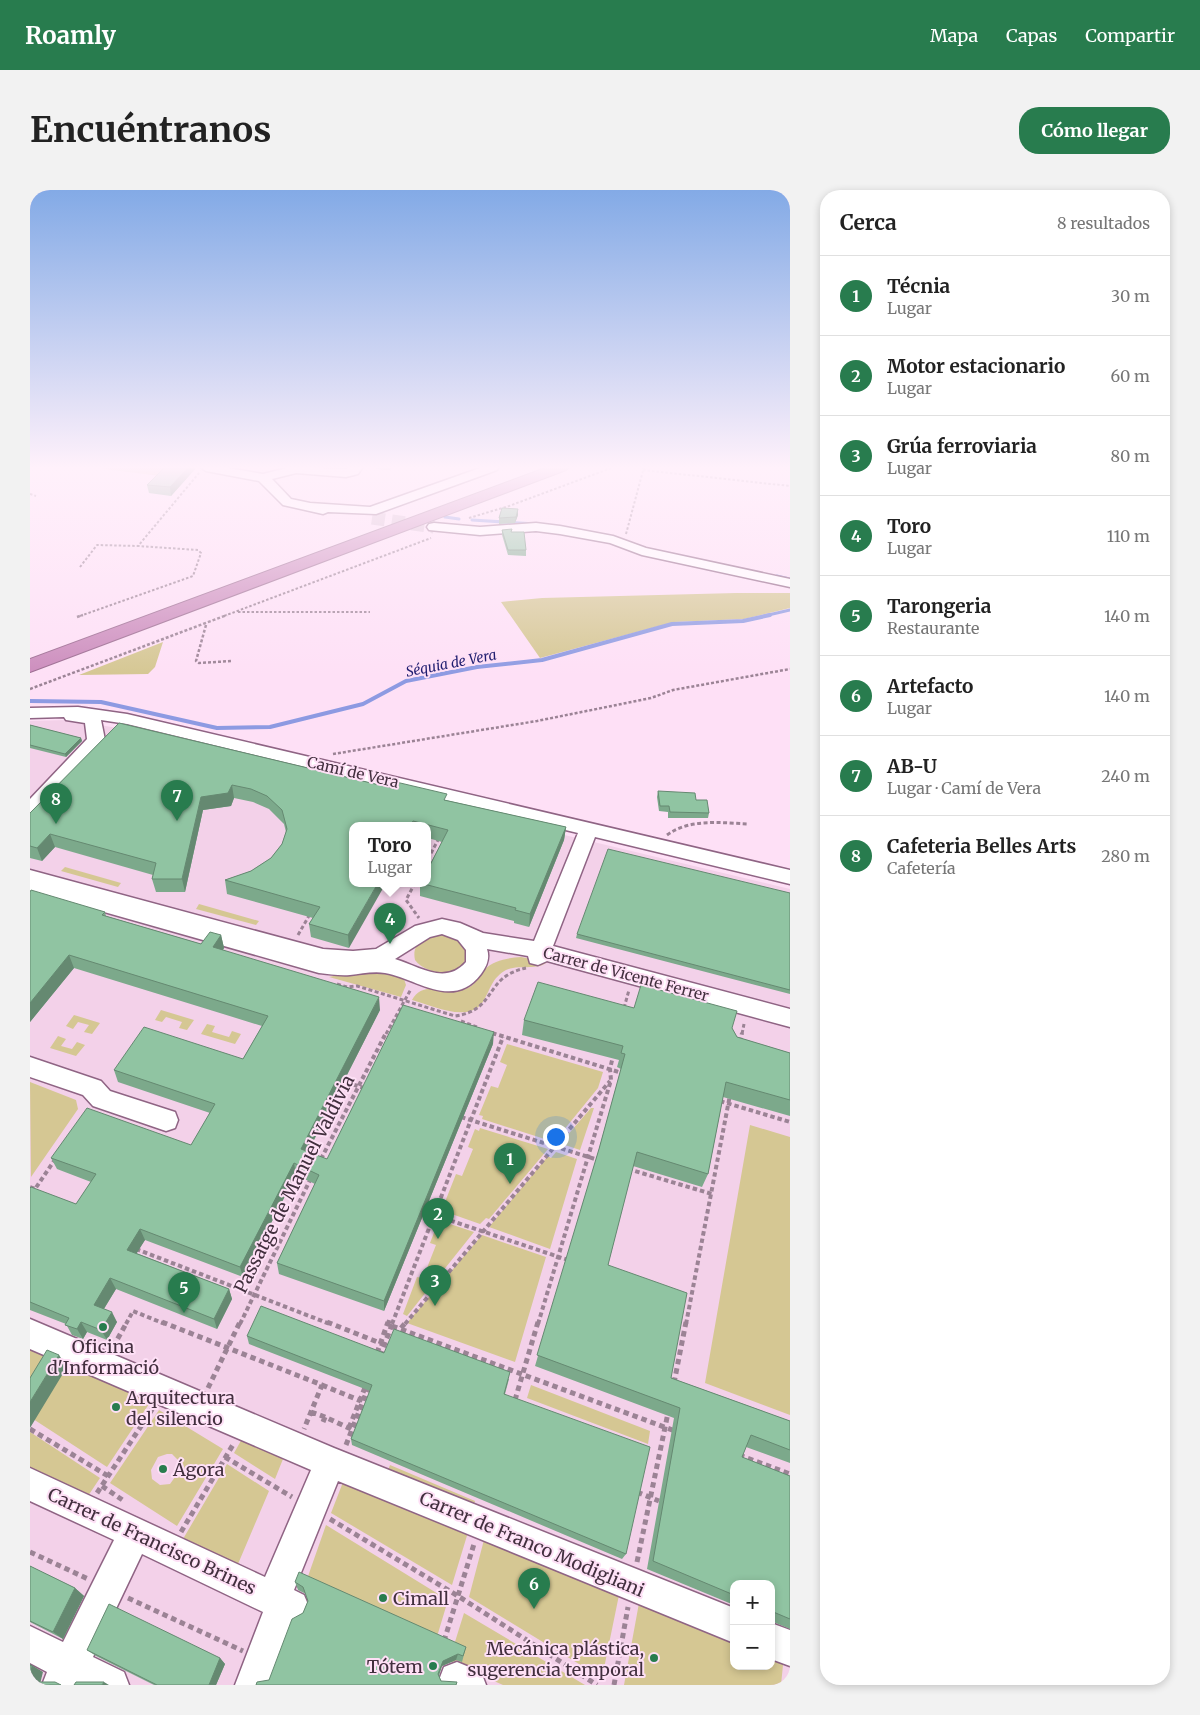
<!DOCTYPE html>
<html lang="es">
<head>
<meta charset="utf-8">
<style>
	:root { --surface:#fff; --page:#f2f2f2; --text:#222; --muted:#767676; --line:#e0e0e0; --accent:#287c4e }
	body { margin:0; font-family:Merriweather,serif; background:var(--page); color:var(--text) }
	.controls { position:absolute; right:15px; bottom:15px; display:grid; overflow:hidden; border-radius:10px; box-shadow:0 2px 8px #0003 }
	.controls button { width:45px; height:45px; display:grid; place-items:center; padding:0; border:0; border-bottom:1px solid var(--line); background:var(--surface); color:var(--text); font:25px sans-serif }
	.you { position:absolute; left:525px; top:946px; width:18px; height:18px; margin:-12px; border:4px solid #fff; border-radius:50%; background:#1a73e8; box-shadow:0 0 0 8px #1a73e833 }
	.badge { display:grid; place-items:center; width:32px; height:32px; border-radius:50%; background:var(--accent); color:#fff; font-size:16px; font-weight:700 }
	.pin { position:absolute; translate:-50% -41px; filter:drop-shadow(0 1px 2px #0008) }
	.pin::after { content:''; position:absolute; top:26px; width:18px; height:15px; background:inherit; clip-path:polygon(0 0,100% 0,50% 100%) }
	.popup { position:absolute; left:319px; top:632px; width:82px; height:65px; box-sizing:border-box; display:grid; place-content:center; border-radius:10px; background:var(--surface); filter:drop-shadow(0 1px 4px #0005); font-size:16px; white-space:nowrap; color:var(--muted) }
	.popup b { font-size:19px; color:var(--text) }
	.popup::after { content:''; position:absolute; left:50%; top:100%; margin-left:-10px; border:10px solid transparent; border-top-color:var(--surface) }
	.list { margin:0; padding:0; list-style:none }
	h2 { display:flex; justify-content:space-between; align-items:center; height:65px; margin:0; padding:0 20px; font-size:21px }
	h2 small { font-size:16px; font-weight:400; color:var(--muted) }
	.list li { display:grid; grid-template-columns:32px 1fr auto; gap:15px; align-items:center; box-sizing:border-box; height:80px; padding:0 20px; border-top:1px solid var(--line) }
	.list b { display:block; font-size:19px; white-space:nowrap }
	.list p { margin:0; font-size:16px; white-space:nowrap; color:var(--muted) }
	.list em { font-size:16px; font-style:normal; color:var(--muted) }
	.map { position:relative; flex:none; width:760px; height:1495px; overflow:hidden; border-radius:20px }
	header { display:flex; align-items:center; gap:30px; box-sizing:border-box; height:70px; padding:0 25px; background:var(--accent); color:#fff }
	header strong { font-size:24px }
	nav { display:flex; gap:28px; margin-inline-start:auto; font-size:18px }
	.intro { display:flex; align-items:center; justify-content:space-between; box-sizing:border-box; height:120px; padding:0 30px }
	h1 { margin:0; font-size:35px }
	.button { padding:12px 22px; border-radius:20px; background:var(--accent); color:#fff; font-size:18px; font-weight:700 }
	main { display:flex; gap:30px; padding:0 30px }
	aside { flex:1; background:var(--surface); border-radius:20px; box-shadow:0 2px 8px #0003 }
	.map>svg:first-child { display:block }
	.built { fill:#f3d1e9; fill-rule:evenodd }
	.green { fill:#d5c793; fill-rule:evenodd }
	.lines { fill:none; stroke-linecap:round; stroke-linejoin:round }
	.stream-far1 { stroke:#8d9ae2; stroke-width:3 }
	.stream { stroke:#8d9ae2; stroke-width:4 }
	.minor-tunnel { stroke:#d8bdd1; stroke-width:13; stroke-dasharray:13 7; stroke-linecap:butt }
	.minor-casing { stroke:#8f6484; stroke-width:3 }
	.highway-casing { stroke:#9c6c91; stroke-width:2 }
	.path-far4 { stroke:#9b8395; stroke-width:2; stroke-dasharray:2.5 2; stroke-linecap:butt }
	.path-far3 { stroke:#9b8395; stroke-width:2.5; stroke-dasharray:3 2; stroke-linecap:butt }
	.path-far2 { stroke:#9b8395; stroke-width:3; stroke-dasharray:4 2.5; stroke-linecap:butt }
	.path-far1 { stroke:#9b8395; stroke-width:4; stroke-dasharray:4.5 3; stroke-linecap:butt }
	.path { stroke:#9b8395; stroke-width:5; stroke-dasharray:5.5 4; stroke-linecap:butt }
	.minor { fill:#fff; fill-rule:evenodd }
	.highway { fill:#cc8dbd; fill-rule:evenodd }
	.wall { fill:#7ca98b }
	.shaded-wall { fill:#658971 }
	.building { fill:#90c4a2; stroke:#658971 }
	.poi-dot { fill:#287c4e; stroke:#fee0f6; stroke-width:2 }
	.labels { text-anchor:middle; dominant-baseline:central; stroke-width:4; stroke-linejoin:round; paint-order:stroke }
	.far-water-label { font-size:14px; font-style:italic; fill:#201e70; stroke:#fee0f6 }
	.street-label { font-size:15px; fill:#422f3e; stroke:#fee0f6 }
	.near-street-label { font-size:18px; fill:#422f3e; stroke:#fee0f6 }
	.near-poi-label { font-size:18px; fill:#422f3e; stroke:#fee0f6; text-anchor:start }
</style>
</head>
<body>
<header>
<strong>Roamly</strong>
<nav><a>Mapa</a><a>Capas</a><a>Compartir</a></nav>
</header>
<div class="intro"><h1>Encuéntranos</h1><a class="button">Cómo llegar</a></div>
<main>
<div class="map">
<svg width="760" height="1495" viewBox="0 0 760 1495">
	<rect width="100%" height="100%" fill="#fee0f6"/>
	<path class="built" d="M36,530l46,7 678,162v796h-760v-964zM322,635h76v58h-76zM704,1394h37v82h-37z"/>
	<path class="green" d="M77,277h62l-8,9 -57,-7z
		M706,403h54v15l-46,11 -70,3 -134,36 -39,-56 41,-4z
		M133,452l-8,25 -7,7 -69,1z
		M35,677l56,16 -3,4 -57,-16z
		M169,714l60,17 -3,4 -60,-16z
		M413,744l8,2 12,9c14,30 -32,36 -48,15 -4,-18 12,-25 28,-26z
		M491,767l26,5c-9,9 -28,2 -41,8 -14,8 -15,18 -22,30 -13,25 -53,5 -72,0 11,-21 34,-5 53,-11 11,-3 12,-12 19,-19 10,-10 24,-12 37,-13z
		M340,778l33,8 3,9 -5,12 -72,-20z
		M131,820l33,10 -7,10 -8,-2 3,-6 -16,-5 -4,5 -7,-2z
		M44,825l26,8 -8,11 -8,-2 5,-7 -11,-3 -5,7 -7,-3z
		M177,834l8,2 -3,6 17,5 3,-6 9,3 -6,10 -34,-10z
		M28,846l8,3 -5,7 11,3 5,-7 8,3 -9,11 -26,-8z
		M477,854l96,28 -5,16 -44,54 -72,-23 1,-3 -4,-1 12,-29 7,2 9,-23 -7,-3z
		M0,892l46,18 2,9 -47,68z
		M561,918h3l-14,42 -18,-6 5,-5 -2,-1z
		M720,935l40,12v278l-85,-32z
		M450,938l68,21 -59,70 -3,-1 -6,6 -34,-12 1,-4 -4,-1 13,-33 6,2 11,-27 -5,-2 7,-18 4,2z
		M526,962l21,7 -27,90 -61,-22 59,-71 3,2z
		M414,1032l30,10 -67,84 -4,-2 14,-37 6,1 13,-33 -6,-2 7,-18 5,1z
		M452,1045l64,22 -31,105 -108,-39z
		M0,1156l123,52 -46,69 -77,-50z
		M501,1195l119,46 -2,13 -121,-46z
		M129,1220l64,39 -46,77 -67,-43zM137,1264h5l6,6 2,10 -10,14 -10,1 -8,-6 -1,-9 7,-13z
		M0,1242l70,46 -12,18 -58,-28z
		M213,1247l42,17 -10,25 -41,-26z
		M197,1274l42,27 -31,73 -55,-25z
		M360,1275l85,36 -2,8 -86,-36z
		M315,1287l124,52 -17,56 -121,-72z
		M296,1335l122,75 -12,40 -130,-58z
		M455,1346l134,59 -17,83 -133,-81z
		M609,1413l95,34v29h37v-15l13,4 -3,30h-157z
		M434,1423l121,72h-82l-54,-24z"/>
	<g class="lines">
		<path class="stream-far1" d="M415,327l14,2
			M442,330l64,4
			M747,386l13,3
			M734,426l26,-6"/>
		<path class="stream" d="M0,511l71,1 116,26 53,-1 93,-23 43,-23 71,-14 65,-7 130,-36 71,-3 27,-6"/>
		<path class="minor-tunnel" d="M342,328l62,9"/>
		<defs>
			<path id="minor" d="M170,277h22l41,7 28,-7 55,2 5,-2h12l-5,7 -12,3 -50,-4 -24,6 19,20 19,4 60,4 113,-40h16l-2,3 -121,44 -48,-2 -5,2 -40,-9 -24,-24 -53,-10z
				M404,333l46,4 56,-4 24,3 53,10 33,12 144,31v8l-148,-32 -32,-12 -50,-9 -24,-3 -56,4 -51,-5 -2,-3 2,-3z
				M48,517l49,7 663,156v14l-195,-47 -42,109 237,63v18l-243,-66 -9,4 -8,-2 -2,-7 -41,-7c3,9 0,17 -6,25 -28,37 -65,4 -96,-1 -12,-2 -24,1 -35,2 -10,1 -21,-1 -31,-2l-289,-82v-21l293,79 30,2 23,-2 39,-23 27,-7 18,4 23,10 51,8 44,-108 -451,-109 -26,-4 4,20 -3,4 -65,70 -7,2v-17l57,-60 -2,-16 -19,-3 -2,-3 -34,1v-10zM412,744l16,6 8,10v12c-21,24 -47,4 -71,-3l35,-22z
				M0,867l71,24 9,10 65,21 3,8 -3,8 -9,3 -73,-25 -10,-11 -53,-18z
				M0,1129l304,129 400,160v35l-396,-162 -44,109 10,5 5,12 -5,12 -10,5 -23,61h-36l28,-73 -121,-58 -49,103 31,15 5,13h-87l5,-13 -17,-9v-37l33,16 51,-102 -84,-39v-33l235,109 46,-107 -281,-121z
				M741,1433l19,7v36l-19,-7z
				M427,1472l24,10 5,13h-45l-2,-5 5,-13z"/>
			<path id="highway" d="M518,277h21l-3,3 -536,202v-13z"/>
		</defs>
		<use href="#minor" class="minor-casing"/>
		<use href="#highway" class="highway-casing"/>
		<path class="path-far4" d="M613,280l147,16
			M0,304l6,2
			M439,328l40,-12 105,-39
			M596,344l18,-67
			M50,377l17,-22 41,1
			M208,422h132
			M50,426l113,-40 8,-23 -3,-3 -60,-4 61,-73
			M194,426l207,-78"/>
		<path class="path-far3" d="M47,427l6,-2
			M176,435l-10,36 3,2 33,-2
			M0,499l197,-74
			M303,564l204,-33 114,-23 22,-8 117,-21"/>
		<path class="path-far2" d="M637,645c23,-17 55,-12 82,-11
			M398,669l11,-21
			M385,693l-9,17 13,18
			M268,745l12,-21
			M307,794l10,3 10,-1 98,30c43,-6 28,-39 71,-48
			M594,818l5,-18
			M431,831l16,6
			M462,843l3,1
			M356,844l25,-45
			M712,844l2,-10"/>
		<path class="path-far1" d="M462,843l130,40
			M710,852l2,-9
			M309,890l28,9
			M690,911l70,21
			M431,927l137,43
			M291,969l65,-126
			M598,979l84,25
			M0,997l5,2 21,-31
			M392,1021l146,49
			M106,1059l194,75
			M96,1134l7,-13 32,13
			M210,1134l71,-146
			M358,1134l1,-4
			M362,1134l111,-287
			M375,1134l205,-243
			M508,1134l73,-244 -1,-11 3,-13
			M656,1134l44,-229"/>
		<path class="path" d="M132,1132l160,63 -18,44
			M297,1132l58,23
			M362,1136l283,105
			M371,1138l5,-6
			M83,1157l14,-25
			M347,1163l11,-31
			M350,1166l13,-34
			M644,1193l12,-61
			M292,1195l39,16
			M178,1198l32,-66
			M485,1210l23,-78
			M281,1222l14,5
			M293,1232l2,-5 26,12
			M319,1238l17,-43
			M0,1239l78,47
			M316,1255l22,-57
			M709,1265l51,19
			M195,1267l67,40
			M72,1296l22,15
			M607,1302l22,9
			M67,1303l56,-85
			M300,1329l128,77 139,89
			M151,1342l53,-89
			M0,1362l58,27
			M607,1372l31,-149
			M98,1408l115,53
			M414,1451l30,-97
			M584,1495l14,-78"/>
		<use href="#minor" class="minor"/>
		<use href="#highway" class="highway"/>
	</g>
	<path class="wall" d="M135,277h31v1l-25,28 -22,-3 -2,-8z
		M346,277h16l-2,3 -14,-1z
		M488,325l-3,8 -16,1v-6z
		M472,340l9,2 15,18v6l-18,-1 -6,-20z
		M89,533l273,65 174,39 -2,13 -35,87 -15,-4v-2l-94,-25v-13l22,-41 -14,-4v-13h-76l-3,123 -38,-11 -2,-13 4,-6 -86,-24 -2,-14 26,-9 20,-13 11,-14 4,-12 -2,-8 -15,-15 -16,-7 -19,-4 -3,8 -28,4 -18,82h-29l-4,-13 1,-4 -98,-28 -13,14 -12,-3v-45z
		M0,535l51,13 1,3 -16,16 -36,-9z
		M628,601l38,9 13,13 -1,5h-40v-6l-9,-1 -2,-14z
		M0,702l75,20 1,4 95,28 20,-9 3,13 -1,2 157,60 -72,142 19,7 166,-115 -109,267 -105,-37 -2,-11 38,-79 -19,-9 -53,102 -98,-37 -9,13 93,36 3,10 -15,30 -101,-40 -12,20 13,13 -10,18 -20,-8 -4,7 -11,-4 -6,-11 -36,-14v-122l46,16 15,-22 -34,-13 -6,-11 140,-13 19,-32 -92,-31 -4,-12 129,-11 19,-33 -188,-58 -44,54z
		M760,703v101l-214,-56 1,-4z
		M604,818l98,20 5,9 53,16v63l-67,-19 -15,77 -6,13 -69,-21 -25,99 63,113 119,43v42l-44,-16 -4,10 48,19v153l-19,-8v-37h-37v21l-87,-36 27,-151 -139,-52 64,-217 22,-80 -4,-2 2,-7 -97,-25 2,-15z
		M217,1146l137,17 125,26 -4,15 121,160 -4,5 -270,-114 -1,-6 19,-48 -121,-47z
		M0,1376l45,22 9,8 -21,43 -33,-17z
		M265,1392l171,65 -4,15 -6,-2 -14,6 -3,10 2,5 -172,-1 34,-67 5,-12 -2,-7 -8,-4z
		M57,1460l133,8 5,6 -9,21h-62l-58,-29z"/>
	<path class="shaded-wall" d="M159,277h7v1l-25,28 -1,-9z
		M488,319v6l-3,8 1,-6z
		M51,548l1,3 -16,16 -1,-3z
		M202,595l2,13 -3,8 -28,4 -18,82 -3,-13 19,-82z
		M536,637l-2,13 -35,87 1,-13z
		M20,644l5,13 -13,14 -5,-13z
		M348,693h8l-37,65 -1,-13z
		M191,745l3,13 -8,12 -3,-13z
		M39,765l5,13 -44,54v-19z
		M349,807l1,13 -77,151 -2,-12z
		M464,842l-1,12 -109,267v-10z
		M264,973l2,12 -53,102 -3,-10z
		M110,1039l5,11 -13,21 -5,-11z
		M80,1088l6,11 -16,26 -6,-10z
		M199,1099l3,10 -15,30 -3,-10z
		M82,1122l5,10 -10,18 -6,-10z
		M51,1132l6,10 -4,7 -6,-10z
		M29,1165l8,12 -37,61v-26z
		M45,1398l9,8 -21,43 -10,-7z
		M428,1464l-2,6 -14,6 -5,13 1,-5 5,-13z
		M190,1468l5,6 -9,21h-7z
		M0,1474l13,8 -3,12 -8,-2 -2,-2z
		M74,1492l5,3h-7z"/>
	<path class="building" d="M135,277h24l-19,20 -23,-2z
		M472,318l16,1 -2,8 -17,1z
		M482,339l-1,3h13l2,18h-18l-6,-20z
		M89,533l273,65 4,-6 51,12 -3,6 122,27 -36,87 -15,-4 1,-2 -96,-25h8v-14l20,-39 -35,-9 -2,4h-59v58h26l-30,52 -39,-11 11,-17 -95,-27 26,-9 20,-13 11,-14 5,-15 -5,-19 -15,-14 -16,-7 -19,-4 -4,8 -27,4 -19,82h-30l4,-16 -106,-29 -13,14 -7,-2v-33z
		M0,535l51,13 -16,16 -35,-9z
		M628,601l37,2 1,7h11l2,13 -39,-1 -1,-6h-9z
		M578,659l182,44v97l-213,-56z
		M1,700l74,22 -3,3 99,29 9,-12 11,3 -8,12 166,50 -78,152 26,10 76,-154 91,27 -110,269 -107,-38 42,-88 -25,-12 -54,104 -100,-38 -13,21 102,39 -15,30 -104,-41 -16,27 18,7 -11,18 -20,-8 -4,7 -12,-4 4,-7 -39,-16v-114l1,-1 45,17 20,-30 -45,-16 36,-50 104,37 24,-41 -101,-34 30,-43 99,32 25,-43 -199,-61 -39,48v-111z
		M508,792l96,26 7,-23 96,26 -5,17 5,9 53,16v47l-64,-18 -18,92 -71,-22 -29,113 79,28 -16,85 119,43v29l-39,-15 -9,22 48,19v143l-19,-8v-27h-37v11l-81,-34 27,-153 -143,-53 62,-206 26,-95 -4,-1 2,-7 -99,-26z
		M231,1116l123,47 10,-24 116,43 -6,22 146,53 -24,107 -275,-115 21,-54 -125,-49z
		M17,1160l12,5 -29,47v-24z
		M0,1376l45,22 -22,44 -23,-11z
		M269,1382l167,75 -3,9 -5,-2 -15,7 -5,13 3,7 16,1 -1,3h-200l1,-3 12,-2 23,-61 11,-6 5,-12 -5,-14 -8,-5z
		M79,1414l111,54 -11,27h-52l-70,-35z
		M0,1475l2,1 -2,12z
		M0,1490l2,2h23l6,3h-31z
		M46,1492h28l-2,3h-28z"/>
	<linearGradient id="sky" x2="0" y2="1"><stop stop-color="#83aae6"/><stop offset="0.57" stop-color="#fff1fb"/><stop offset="1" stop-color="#fff1fb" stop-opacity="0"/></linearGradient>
	<rect width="760" height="486" fill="url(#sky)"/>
	<g class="poi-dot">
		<circle cx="73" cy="1137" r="5"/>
		<circle cx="86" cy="1217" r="5"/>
		<circle cx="133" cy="1279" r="5"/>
		<circle cx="353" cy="1408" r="5"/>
		<circle cx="624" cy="1468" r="5"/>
		<circle cx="403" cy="1476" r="5"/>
	</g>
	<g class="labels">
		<g class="far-water-label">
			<text transform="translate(421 473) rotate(-11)">Séquia de Vera</text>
		</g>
		<g class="street-label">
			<text transform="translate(323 582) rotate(13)">Camí de Vera</text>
			<text transform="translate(596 784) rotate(15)">Carrer de Vicente Ferrer</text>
		</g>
		<g class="near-street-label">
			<text transform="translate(264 994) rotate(-63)">Passatge de Manuel Valdivia</text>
			<text transform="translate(122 1351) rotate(25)">Carrer de Francisco Brines</text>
			<text transform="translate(502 1354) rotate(23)">Carrer de Franco Modigliani</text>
		</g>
		<g class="near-poi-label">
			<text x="73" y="1156" text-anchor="middle">Oficina<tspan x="73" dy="21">d'Informació</tspan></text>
			<text x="96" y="1207">Arquitectura<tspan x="96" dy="21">del silencio</tspan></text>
			<text x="143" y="1279">Ágora</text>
			<text x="363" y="1408">Cimall</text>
			<text x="614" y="1458" text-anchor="end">Mecánica plástica,<tspan x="614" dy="21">sugerencia temporal</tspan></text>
			<text x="393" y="1476" text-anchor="end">Tótem</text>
		</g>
	</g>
</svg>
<div class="controls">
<button>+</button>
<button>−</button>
</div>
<div class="you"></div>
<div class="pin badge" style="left:480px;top:994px">1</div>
<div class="pin badge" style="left:408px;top:1049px">2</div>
<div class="pin badge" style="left:405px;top:1116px">3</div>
<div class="pin badge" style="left:360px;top:754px">4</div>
<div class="popup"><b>Toro</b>Lugar</div>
<div class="pin badge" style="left:154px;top:1123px">5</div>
<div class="pin badge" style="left:504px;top:1419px">6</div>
<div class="pin badge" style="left:147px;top:631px">7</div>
<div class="pin badge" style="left:26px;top:634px">8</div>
</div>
<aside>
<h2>Cerca<small>8 resultados</small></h2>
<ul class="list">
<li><span class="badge">1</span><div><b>Técnia</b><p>Lugar</p></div><em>30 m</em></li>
<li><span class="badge">2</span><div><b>Motor estacionario</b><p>Lugar</p></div><em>60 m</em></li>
<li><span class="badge">3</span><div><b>Grúa ferroviaria</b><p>Lugar</p></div><em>80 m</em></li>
<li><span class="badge">4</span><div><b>Toro</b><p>Lugar</p></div><em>110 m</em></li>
<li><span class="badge">5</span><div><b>Tarongeria</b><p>Restaurante</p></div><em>140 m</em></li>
<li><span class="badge">6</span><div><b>Artefacto</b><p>Lugar</p></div><em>140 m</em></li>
<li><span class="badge">7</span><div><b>AB-U</b><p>Lugar · Camí de Vera</p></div><em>240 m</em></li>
<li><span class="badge">8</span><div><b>Cafeteria Belles Arts</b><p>Cafetería</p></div><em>280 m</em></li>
</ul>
</aside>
</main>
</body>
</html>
